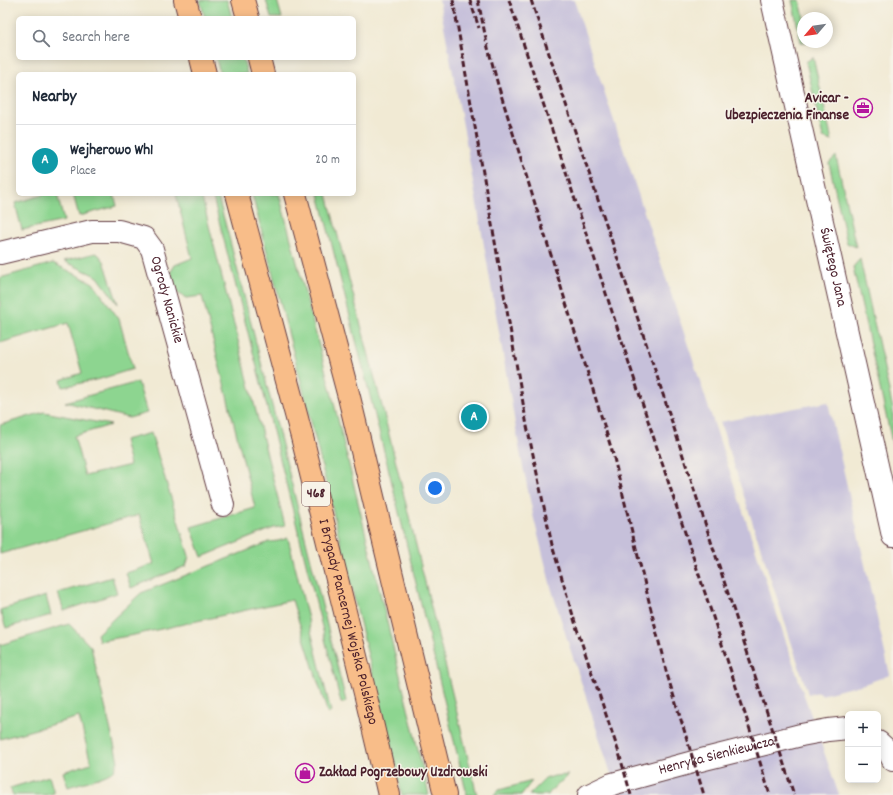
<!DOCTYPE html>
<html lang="en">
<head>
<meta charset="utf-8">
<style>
	:root { --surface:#fff; --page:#f2f2f3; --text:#1f2937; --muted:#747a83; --line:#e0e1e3; --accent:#b5179e }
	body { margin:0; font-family:Dekko,sans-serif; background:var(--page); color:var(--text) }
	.controls { position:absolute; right:12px; bottom:12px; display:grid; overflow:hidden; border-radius:6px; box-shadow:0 2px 10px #0003 }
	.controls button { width:36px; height:36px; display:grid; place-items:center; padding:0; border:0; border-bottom:1px solid var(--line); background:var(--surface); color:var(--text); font:20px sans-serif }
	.compass { position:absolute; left:797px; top:12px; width:36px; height:36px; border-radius:50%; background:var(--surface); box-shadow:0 2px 10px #0003; rotate:241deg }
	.you { position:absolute; left:435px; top:488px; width:14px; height:14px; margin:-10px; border:3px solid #fff; border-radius:50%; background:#1a73e8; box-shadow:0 0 0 6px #1a73e833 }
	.badge { display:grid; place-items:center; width:26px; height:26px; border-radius:50%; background:var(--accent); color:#fff; font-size:13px; font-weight:700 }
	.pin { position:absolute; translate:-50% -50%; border:2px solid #fff; box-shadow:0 1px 4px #0006 }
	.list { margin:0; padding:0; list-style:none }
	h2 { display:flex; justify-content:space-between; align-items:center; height:52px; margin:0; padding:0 16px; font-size:17px }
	h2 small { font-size:13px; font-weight:400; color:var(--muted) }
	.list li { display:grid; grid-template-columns:26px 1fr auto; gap:12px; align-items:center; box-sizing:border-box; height:72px; padding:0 16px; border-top:1px solid var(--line) }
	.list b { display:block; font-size:15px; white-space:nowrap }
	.list p { margin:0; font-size:13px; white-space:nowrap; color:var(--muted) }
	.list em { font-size:13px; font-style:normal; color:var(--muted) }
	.icon { flex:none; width:22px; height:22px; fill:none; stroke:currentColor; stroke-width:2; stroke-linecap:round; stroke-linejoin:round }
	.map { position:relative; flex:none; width:893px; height:795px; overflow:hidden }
	.search { position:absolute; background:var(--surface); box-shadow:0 2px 10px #0003; left:16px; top:16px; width:340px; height:44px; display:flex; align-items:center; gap:10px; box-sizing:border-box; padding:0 14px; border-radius:6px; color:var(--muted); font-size:15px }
	.panel { position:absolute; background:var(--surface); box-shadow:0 2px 10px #0003; left:16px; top:72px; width:340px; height:124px; border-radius:6px }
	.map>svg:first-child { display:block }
	.industrial { fill:#c6c0da }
	.green { fill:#8dd590; stroke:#6c7a5e }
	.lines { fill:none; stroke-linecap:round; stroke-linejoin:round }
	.minor-casing { stroke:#633d44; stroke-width:24 }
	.tertiary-casing { stroke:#633d44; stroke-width:24 }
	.primary-casing { stroke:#633d44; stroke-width:24 }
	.minor { stroke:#fff; stroke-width:22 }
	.tertiary { stroke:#fff; stroke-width:22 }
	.primary { stroke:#f8bd89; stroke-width:22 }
	.rail { stroke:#4a1f2b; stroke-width:3; stroke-dasharray:6 3; stroke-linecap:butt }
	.labels { text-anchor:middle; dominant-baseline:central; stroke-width:3; stroke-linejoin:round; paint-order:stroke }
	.shield { fill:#f7f3e8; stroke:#7e5f64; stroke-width:1 }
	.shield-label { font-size:14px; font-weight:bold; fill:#4a1f2b }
	.poi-label { font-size:15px; font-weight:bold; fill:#4a1f2b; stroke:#f7f3e8; text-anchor:end }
	.street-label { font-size:15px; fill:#4a1f2b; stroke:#f7f3e8 }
</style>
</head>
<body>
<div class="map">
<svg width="893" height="795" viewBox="0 0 893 795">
	<rect width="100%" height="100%" fill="#f7f3e8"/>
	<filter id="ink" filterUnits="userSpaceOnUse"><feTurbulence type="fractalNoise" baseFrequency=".025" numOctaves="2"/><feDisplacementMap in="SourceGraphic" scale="8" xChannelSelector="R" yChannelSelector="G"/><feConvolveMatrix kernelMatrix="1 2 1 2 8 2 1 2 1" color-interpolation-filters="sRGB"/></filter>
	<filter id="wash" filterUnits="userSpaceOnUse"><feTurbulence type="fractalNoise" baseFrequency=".012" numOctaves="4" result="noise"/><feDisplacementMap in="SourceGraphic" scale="16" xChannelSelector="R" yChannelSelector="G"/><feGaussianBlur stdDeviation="0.9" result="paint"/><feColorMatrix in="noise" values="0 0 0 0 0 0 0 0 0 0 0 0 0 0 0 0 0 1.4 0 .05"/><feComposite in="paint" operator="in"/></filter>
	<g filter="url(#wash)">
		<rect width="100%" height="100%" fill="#f1ead4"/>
		<path class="industrial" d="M439,0h135l223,675 42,120h-221l-50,-153 -17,-55 -17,-68 -14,-67 -55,-316z
			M828,402l62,273 -26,9 -43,11 -1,-3 -12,2 -88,-272z"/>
		<path class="green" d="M200,0h27l5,18h-27z
			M266,0h11l5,18h-11z
			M792,0h8l4,18h-1v24h7v2l-9,-2z
			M813,57l19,84 -9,-3 -17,-76z
			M216,58h27l4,16h-27z
			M836,156l20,91 -9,-4 -18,-80z
			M46,194h11l7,27 -42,9 -7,-27z
			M73,194h41l3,12 -38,10z
			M176,194h25l84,332 -11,2 -72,29 -11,-30 64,-19 -53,-212 -16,2 -10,-6 -6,-19 5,-8 17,-7z
			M212,194h5l12,43 45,176 72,288 -2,2h-3l-80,-320z
			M252,194h27l54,205 96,396h-27l-95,-390z
			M319,194h8l56,216 94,385h-10l-79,-328z
			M96,253l3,2 5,6 14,43 -20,-27 -34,-16z
			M860,259l33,150v38l-40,-180z
			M53,263l40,20 26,36 14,50 -33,10 -37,8 -2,-7 21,-7 -14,-50 -68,20v-65z
			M138,382l9,31 -18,5 -64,-16z
			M44,412l67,13 -37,11 11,40 45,-11 -6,-25 27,-7 38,123 -3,10 -55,22 -5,-15 28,-9 -15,-49 -139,39v-129z
			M288,538l43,174 -3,2 -36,-114 -158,35 -35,6 -2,-7 44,-41 128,-51 9,-1z
			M112,577l5,16 -53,18 -6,-18z
			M46,596l5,19 -45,13 -6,-18z
			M69,624l22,23 27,114c-1,3 -2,6 -4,9 -8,8 -35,13 -46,17l-5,-15 28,-9 -12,-46 -79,22v-94z
			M568,775l-18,17 -2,3h-19l16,-16 9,-3z
			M49,776l5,17 -8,2h-33l-3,-7z
			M532,781l-11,14h-27l2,-3 3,-2z"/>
	</g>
	<g filter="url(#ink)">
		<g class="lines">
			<defs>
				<g id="minor">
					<path id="s1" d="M0,253l92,-22h27l25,7 8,11 71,256"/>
					<path d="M878,742l11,10 4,8"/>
					<path id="s2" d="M589,795l23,-11 81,-22 108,-27 27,-5 20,-2"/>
				</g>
				<g id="tertiary">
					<path id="s3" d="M772,0l121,536"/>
				</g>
				<g id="primary">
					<path d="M185,0l5,18"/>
					<path d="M243,0l5,18"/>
					<path d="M201,58l4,16"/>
					<path d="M259,58l4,16"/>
					<path id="s4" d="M237,194l65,243 63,256 24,102"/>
					<path d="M295,194l54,203 96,398"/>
				</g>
			</defs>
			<use href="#minor" class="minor-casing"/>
			<use href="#tertiary" class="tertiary-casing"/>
			<use href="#primary" class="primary-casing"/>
			<use href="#minor" class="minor"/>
			<use href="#tertiary" class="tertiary"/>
			<use href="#primary" class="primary"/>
			<path class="rail" d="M453,0l74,426 25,119 25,84 42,124 12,42
				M470,0l9,28
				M478,0l9,44 11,41 115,369 53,217 38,124
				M509,0l238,720 23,75
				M531,0l123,367 140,428"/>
		</g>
	</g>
	<defs>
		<symbol id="office-ring" viewBox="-11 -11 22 22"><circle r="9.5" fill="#f7f3e8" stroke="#b5179e" stroke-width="1.5"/><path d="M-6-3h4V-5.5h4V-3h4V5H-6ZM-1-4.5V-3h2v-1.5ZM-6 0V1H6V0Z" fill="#b5179e"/></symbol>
		<symbol id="shop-ring" viewBox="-11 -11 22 22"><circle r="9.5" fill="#f7f3e8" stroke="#b5179e" stroke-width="1.5"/><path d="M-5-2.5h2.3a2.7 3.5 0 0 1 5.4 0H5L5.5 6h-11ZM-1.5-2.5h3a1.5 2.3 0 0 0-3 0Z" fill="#b5179e"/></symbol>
	</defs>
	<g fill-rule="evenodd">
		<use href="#office-ring" x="852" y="97" width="22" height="22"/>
		<use href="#shop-ring" x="294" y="762" width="22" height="22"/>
	</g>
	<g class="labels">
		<rect class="shield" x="302" y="482" width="28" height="24" rx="3"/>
		<g class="shield-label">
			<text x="316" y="494">468</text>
		</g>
		<g class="poi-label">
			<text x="849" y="99">Avicar -<tspan x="849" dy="17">Ubezpieczenia Finanse</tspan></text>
			<text x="319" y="773" text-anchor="start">Zakład Pogrzebowy Uzdrowski</text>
		</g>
		<g class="street-label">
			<text stroke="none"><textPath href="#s3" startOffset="274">Świętego Jana</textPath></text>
			<text stroke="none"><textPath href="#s1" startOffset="214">Ogrody Nanickie</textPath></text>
			<text stroke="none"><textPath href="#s4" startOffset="442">I Brygady Pancernej Wojska Polskiego</textPath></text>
			<text stroke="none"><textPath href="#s2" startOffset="134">Henryka Sienkiewicza</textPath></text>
		</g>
	</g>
</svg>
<div class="controls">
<button>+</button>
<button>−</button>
</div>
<svg class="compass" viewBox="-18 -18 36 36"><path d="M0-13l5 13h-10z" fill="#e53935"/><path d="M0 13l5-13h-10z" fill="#747a83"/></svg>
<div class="you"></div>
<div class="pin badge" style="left:474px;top:417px;background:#0f9aa8">A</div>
<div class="search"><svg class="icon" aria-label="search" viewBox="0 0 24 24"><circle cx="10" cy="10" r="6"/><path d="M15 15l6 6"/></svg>Search here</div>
<section class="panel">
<h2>Nearby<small></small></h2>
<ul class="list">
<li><span class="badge" style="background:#0f9aa8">A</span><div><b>Wejherowo Wh1</b><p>Place</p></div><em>20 m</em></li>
</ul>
</section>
</div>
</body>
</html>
